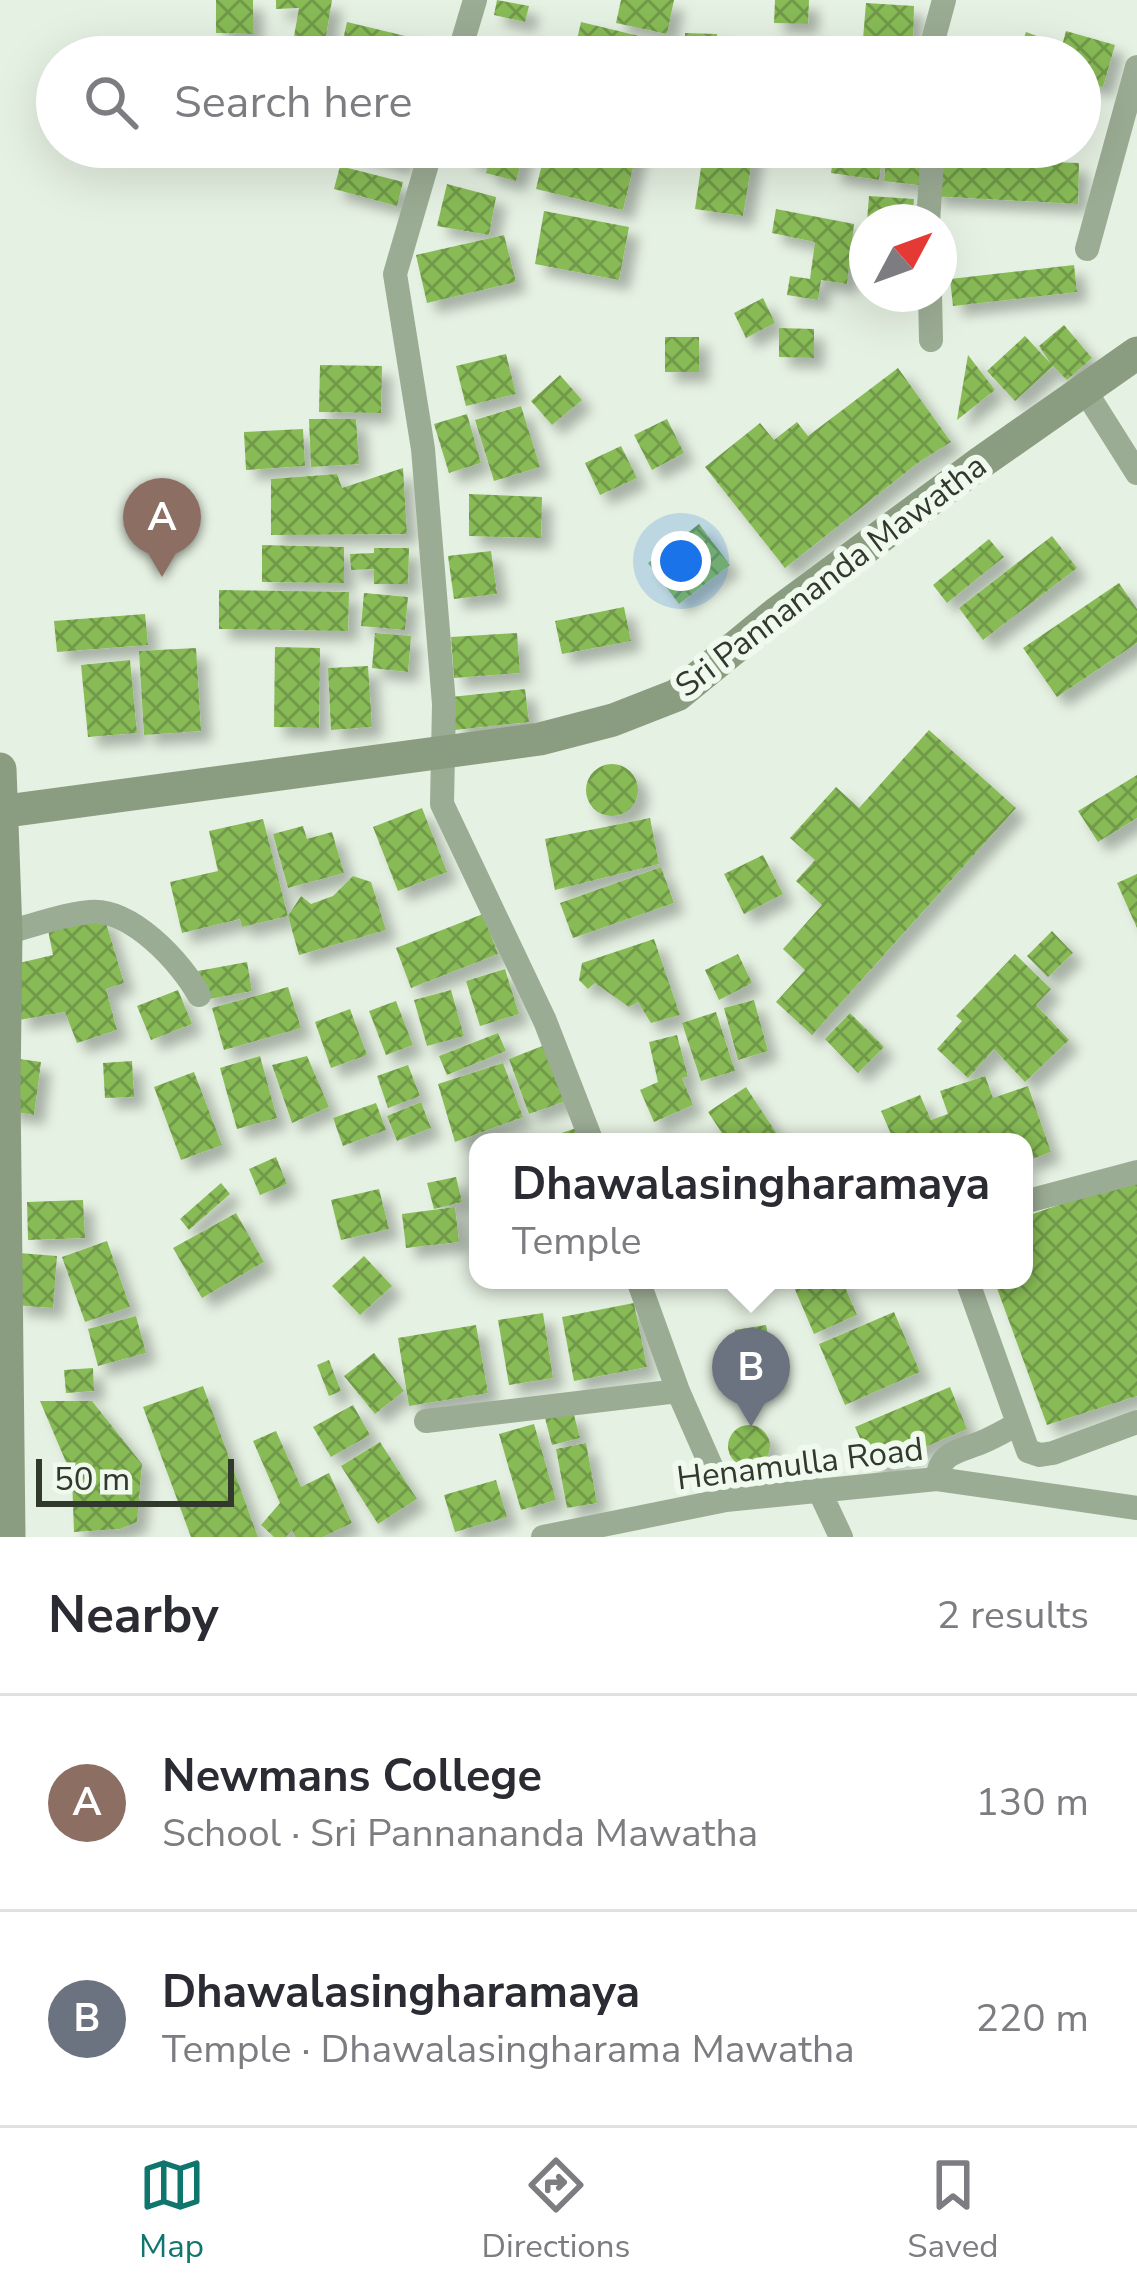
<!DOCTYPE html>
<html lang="en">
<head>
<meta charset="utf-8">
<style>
	:root { --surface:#fff; --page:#f2f2f3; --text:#2b2b33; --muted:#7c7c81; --line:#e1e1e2; --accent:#0f766e }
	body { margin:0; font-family:"Nunito Sans",sans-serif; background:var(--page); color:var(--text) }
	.compass { position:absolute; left:849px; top:204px; width:108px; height:108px; border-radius:50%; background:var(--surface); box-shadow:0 12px 48px #0002; rotate:49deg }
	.scale { position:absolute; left:36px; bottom:30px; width:198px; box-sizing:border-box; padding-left:12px; border:6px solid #31382c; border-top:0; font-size:33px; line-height:42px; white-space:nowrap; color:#31382c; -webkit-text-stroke:9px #f0f9ee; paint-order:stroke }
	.you { position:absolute; left:681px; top:561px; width:42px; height:42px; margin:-30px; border:9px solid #fff; border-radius:50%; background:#1a73e8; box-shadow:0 0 0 18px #1a73e833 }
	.badge { display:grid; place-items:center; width:78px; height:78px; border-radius:50%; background:var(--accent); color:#fff; font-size:39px; font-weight:700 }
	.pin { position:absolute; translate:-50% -99px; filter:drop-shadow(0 3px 6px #0008) }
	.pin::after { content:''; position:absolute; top:63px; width:42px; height:36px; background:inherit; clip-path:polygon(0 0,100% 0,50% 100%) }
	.popup { position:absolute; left:469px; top:1133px; width:564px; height:156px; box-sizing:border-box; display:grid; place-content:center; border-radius:24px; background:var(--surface); filter:drop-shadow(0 3px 9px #0005); font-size:39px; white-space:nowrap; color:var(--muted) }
	.popup b { font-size:45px; color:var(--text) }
	.popup::after { content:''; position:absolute; left:50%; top:100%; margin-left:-24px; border:24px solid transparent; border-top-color:var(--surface) }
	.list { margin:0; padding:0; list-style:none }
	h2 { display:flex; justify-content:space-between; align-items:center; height:156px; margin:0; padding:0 48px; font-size:51px }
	h2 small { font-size:39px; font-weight:400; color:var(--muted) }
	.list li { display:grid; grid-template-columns:78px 1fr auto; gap:36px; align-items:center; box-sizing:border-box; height:216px; padding:0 48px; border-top:3px solid var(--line) }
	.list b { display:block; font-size:45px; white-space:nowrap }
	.list p { margin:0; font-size:39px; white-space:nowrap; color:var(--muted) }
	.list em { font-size:39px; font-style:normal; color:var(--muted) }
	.icon { flex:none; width:66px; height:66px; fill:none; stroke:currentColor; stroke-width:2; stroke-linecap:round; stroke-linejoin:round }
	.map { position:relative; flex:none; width:1137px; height:1537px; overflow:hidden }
	.search { position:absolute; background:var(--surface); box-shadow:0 12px 48px #0002; left:36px; right:36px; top:36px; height:132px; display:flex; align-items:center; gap:30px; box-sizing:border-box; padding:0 42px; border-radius:66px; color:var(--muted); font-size:45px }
	.sheet { height:588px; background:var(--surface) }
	nav { display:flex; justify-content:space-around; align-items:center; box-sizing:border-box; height:168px; border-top:3px solid var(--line); background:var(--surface); font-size:33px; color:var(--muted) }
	nav a { display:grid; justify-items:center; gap:6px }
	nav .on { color:var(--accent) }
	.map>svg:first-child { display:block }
	.building { fill:url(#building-cross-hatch); filter:url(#shadow) }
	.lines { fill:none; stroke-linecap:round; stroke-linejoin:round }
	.minor { stroke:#9bac94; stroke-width:24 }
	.secondary { stroke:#8b9d80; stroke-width:33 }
	.labels { text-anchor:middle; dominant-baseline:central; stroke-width:12; stroke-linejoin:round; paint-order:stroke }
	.street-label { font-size:33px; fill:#31382c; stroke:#f0f9ee }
</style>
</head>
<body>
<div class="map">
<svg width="1137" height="1537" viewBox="0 0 1137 1537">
	<defs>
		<pattern id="building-cross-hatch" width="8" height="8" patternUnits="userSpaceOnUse" patternTransform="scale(3)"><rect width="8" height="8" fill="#88bb57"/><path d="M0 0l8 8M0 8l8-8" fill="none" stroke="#709948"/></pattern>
		<filter id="shadow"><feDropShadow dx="10" dy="10" stdDeviation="6" flood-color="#0004"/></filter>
	</defs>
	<rect width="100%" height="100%" fill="#e5f1e2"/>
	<path class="building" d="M216,0h37v34l-37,-1z
		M276,0h56l-9,54 -31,-6 7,-40 -23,1z
		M497,0l32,6 -4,16 -31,-7z
		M621,0h53l-7,34 -51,-11z
		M775,0h34l-1,24 -34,-1z
		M866,3l48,3 -1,36 -50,-3z
		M347,22l83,20 -4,15h-87z
		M581,22l83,20 -4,15h-87z
		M1066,31l49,14 -12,42 -23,-6v-24h-21z
		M1026,32l33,12 -4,13h-38z
		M685,33l32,1v23h-32z
		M805,39l25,1 -1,17h-25z
		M469,43l49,12v2h-52z
		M338,147h69l-5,19z
		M467,147h58l-9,34 -30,-8 2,-8 -24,-7z
		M546,147h92l-15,63 -87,-21z
		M704,147l50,1 -11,68 -48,-7z
		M815,147h69l-5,33 -48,-7 3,-21 -19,-2z
		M887,147l43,5 -3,34 -43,-5z
		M934,158l145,5 -1,41 -147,-8z
		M340,166l63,16 -6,24 -63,-17z
		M447,184l49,13 -7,38 -52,-9z
		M869,196l45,3 -2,23h-45z
		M776,209l78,15 -7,60 -26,-4 -3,20 -31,-5 3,-19 20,3 5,-37 -43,-9z
		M544,211l85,16 -10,53 -84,-16z
		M504,235l12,47 -89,21 -11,-48z
		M1074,265l3,27 -124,14 -3,-27z
		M763,298l12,25 -29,15 -12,-25z
		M1064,325l28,33 -25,22 -14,-14 -38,35 -28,-30 38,-35 26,28 -12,-18z
		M779,328l35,1v29l-35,-1z
		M665,337h34v35h-34z
		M506,354l10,40 -50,12 -10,-40z
		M968,355l27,35 -38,30z
		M320,365l62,1 -1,47 -62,-1z
		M898,368l53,74 -32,20 -134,106 -80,-101 55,-44 14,17 23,-18 11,14z
		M560,375l22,25 -30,25 -21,-24z
		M521,406l19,61 -46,14 -19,-61z
		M467,414l14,49 -32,10 -15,-49z
		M309,419h47l3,45 -48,3z
		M667,419l17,34 -32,17 -18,-35z
		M303,429l2,37 -59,4 -2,-38z
		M621,446l16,32 -37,17 -15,-32z
		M403,468l4,66 -136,1v-56l66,-5 5,14z
		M469,494l73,3 -1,41 -72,-2z
		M699,524l31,41 -51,39 -31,-41z
		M1052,536l25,32 -94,72 -24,-32z
		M989,539l15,18 -57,46 -14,-18z
		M262,545l82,2v36l-82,-1z
		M374,548h35l-1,36h-34v-15l-23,1 -1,-16 24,-1z
		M491,551l6,43 -43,5 -6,-43z
		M1119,583l18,26v34l-80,54 -34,-49z
		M219,590l130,2 -1,39 -129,-2z
		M364,593l44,4 -3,33 -44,-4z
		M624,607l7,34 -69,13 -7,-33z
		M145,614l3,31 -91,7 -3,-31z
		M375,633l36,3 -3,36 -36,-4z
		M517,633l3,40 -66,5 -3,-41z
		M275,647l45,1 -1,80 -45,-1z
		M196,648l5,83 -57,4 -5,-84z
		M130,660l7,73 -49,4 -7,-72z
		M368,666l4,61 -41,3 -3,-62z
		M525,689l4,33 -74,8 -4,-33z
		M929,730l87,78 -204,227 -36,-33 29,-32 -22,-21 39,-44 -26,-24 19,-21 -25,-22 46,-51 23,21z
		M586 790a26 26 0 1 1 52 0a26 26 0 1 1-52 0Z
		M1137,775v43l-39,24 -20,-31z
		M422,808l25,64 -49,19 -25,-64z
		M650,818l9,46 -104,26 -10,-51z
		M263,819l25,97 13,-20 10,8 22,-8 20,-20 18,6 15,48 -87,25 -11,-39 -46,11 -2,-8 -58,14 -12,-51 48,-11 -9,-40z
		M303,826l4,13 25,-7 12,41 -56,15 -15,-54z
		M763,855l20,39 -39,20 -20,-40z
		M661,867l13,36 -101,35 -13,-35z
		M1137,874v54l-20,-45z
		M483,914l15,40 -87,34 -15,-40z
		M104,916l20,67 -18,6 11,41 -40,13 -12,-31 -46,8 -4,-56 38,-9 -5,-25z
		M1052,931l21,22 -25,24 -21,-21z
		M654,939l26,76 -29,8 -13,-21 -9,5 -34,-24 -7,6 -9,-9 3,-17z
		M738,954l14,29 -33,17 -14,-30z
		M1015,954l36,35 -15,16 33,35 -44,42 -31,-33 -26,29 -31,-29 25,-28 -6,-5z
		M247,962l5,29 -48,9 -6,-29z
		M505,969l14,45 -39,12 -14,-45z
		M288,987l13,41 -77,22 -12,-42z
		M178,990l14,34 -41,16 -14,-34z
		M451,990l13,46 -37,10 -13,-46z
		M754,1000l14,51 -30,9 -14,-52z
		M396,1001l17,44 -27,10 -17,-44z
		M350,1009l17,46 -36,13 -16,-46z
		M716,1012l19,59 -34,10 -19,-58z
		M850,1013l34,34 -26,26 -33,-34z
		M498,1033l8,18 -59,24 -8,-19z
		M677,1035l11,42 -6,1 11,27 -39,17 -14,-32 18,-8 -9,-40z
		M545,1045l21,56 -37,13 -20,-55z
		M260,1056l17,62 -40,11 -17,-61z
		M307,1056l22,51 -37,16 -20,-58z
		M12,1058l29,4 -7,53 -29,-5z
		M132,1061l2,36 -29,1 -2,-35z
		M503,1063l20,54 -68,25 -17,-58z
		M408,1065l12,31 -32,12 -11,-32z
		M194,1072l28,73 -41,15 -27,-73z
		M985,1076l8,22 35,-12 23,66 -27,10v-20h-155l22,-8 -10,-23 39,-16 11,25 17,-6 -8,-23z
		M746,1087l35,53 -3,2h-50l-20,-30z
		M421,1102l10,26 -34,13 -10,-25z
		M376,1103l10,27 -43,16 -10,-28z
		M579,1127l6,15h-46v-1z
		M276,1157l11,27 -27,11 -11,-26z
		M456,1177l6,25 -28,7 -7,-26z
		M1137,1178v218l-90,29 -53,-145h30v-63z
		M221,1183l9,11 -41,36 -9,-11z
		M379,1189l10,40 -48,11 -10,-40z
		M83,1200l2,38 -57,2 -1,-38z
		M455,1207l4,35 -53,6 -4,-34z
		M236,1213l28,49 -62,36 -29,-50z
		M107,1241l23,66 -45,15 -23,-65z
		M19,1253l38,3 -4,52 -38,-3z
		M364,1256l28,30 -32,29 -28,-29z
		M791,1280h51l15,35 -43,19z
		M634,1303l13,64 -73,14 -12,-64z
		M894,1312l26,60 -75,33 -26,-61z
		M543,1313l10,65 -44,7 -11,-65z
		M136,1316l10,37 -48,13 -10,-37z
		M476,1325l12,68 -79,13 -11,-68z
		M766,1325l11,57 -31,5 -11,-57z
		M374,1353l30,38 -29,23 -31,-38z
		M329,1360l12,31 -12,5 -12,-31z
		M93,1368l1,23 -28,2 -2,-23z
		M203,1386l55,151h-67l-48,-130z
		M950,1387l17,42 -93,40 -19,-42z
		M40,1401h52l50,63 -5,58 -17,7 -46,3 -2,-56z
		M353,1405l17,30 -39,22 -18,-30z
		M573,1411l7,27 -28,7 -7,-27z
		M534,1424l22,76 -35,10 -22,-76z
		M728 1446a21 21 0 1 1 42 0a21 21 0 1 1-42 0Z
		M276,1431l25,56 28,-14 23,50 -29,14h-28l-3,-7 -6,7h-12l-13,-12 19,-22 -27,-62z
		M380,1442l37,57 -39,25 -37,-58z
		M586,1443l11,60 -30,5 -11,-59z
		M496,1480l11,37 -52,15 -11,-37z"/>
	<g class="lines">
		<path class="minor" d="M458,57l17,-57
			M933,57l1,-20 10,-37
			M432,147l-37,127 28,175 21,255 -2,100 103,217 47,121
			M928,222l5,-75
			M1087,249l50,-182
			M930,294l1,46
			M1084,389l53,84
			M6,933c27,-8 55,-18 84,-21 41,-4 91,50 109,83
			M1024,1202l113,-30
			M638,1280l40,111 48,109
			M967,1280l61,171 12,4 13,-2 84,-31
			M426,1421l252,-30
			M937,1479c3,-27 21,-27 43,-36 12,-5 25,-12 37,-19
			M819,1490l22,47
			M543,1537l183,-37 211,-21 200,29"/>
		<path class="secondary" d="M0,769l6,164 -2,156 5,448
			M0,812l540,-73 73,-19 64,-25 100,-82 203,-150 157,-110"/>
	</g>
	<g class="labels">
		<g class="street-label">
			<text transform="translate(831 576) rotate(-37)">Sri Pannananda Mawatha</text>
			<text transform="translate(800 1464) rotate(-7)">Henamulla Road</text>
		</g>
	</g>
</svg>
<svg class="compass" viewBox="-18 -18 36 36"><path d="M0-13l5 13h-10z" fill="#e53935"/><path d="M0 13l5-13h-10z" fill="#7c7c81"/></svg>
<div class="scale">50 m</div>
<div class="you"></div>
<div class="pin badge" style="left:162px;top:577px;background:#8d6e63">A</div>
<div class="pin badge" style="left:751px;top:1427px;background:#6b7280">B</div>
<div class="popup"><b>Dhawalasingharamaya</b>Temple</div>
<div class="search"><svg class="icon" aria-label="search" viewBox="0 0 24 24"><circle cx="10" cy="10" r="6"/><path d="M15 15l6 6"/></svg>Search here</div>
</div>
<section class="sheet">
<h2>Nearby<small>2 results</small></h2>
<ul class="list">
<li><span class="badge" style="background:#8d6e63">A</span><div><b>Newmans College</b><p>School · Sri Pannananda Mawatha</p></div><em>130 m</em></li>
<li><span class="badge" style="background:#6b7280">B</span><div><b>Dhawalasingharamaya</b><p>Temple · Dhawalasingharama Mawatha</p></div><em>220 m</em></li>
</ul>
</section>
<nav>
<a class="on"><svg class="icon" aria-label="map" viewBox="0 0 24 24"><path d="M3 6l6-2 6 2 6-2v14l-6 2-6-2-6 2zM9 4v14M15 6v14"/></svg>Map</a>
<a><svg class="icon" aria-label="directions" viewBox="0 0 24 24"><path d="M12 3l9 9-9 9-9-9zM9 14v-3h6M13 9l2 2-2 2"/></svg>Directions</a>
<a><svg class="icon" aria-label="saved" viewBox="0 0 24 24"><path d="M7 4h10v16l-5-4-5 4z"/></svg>Saved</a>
</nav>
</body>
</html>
